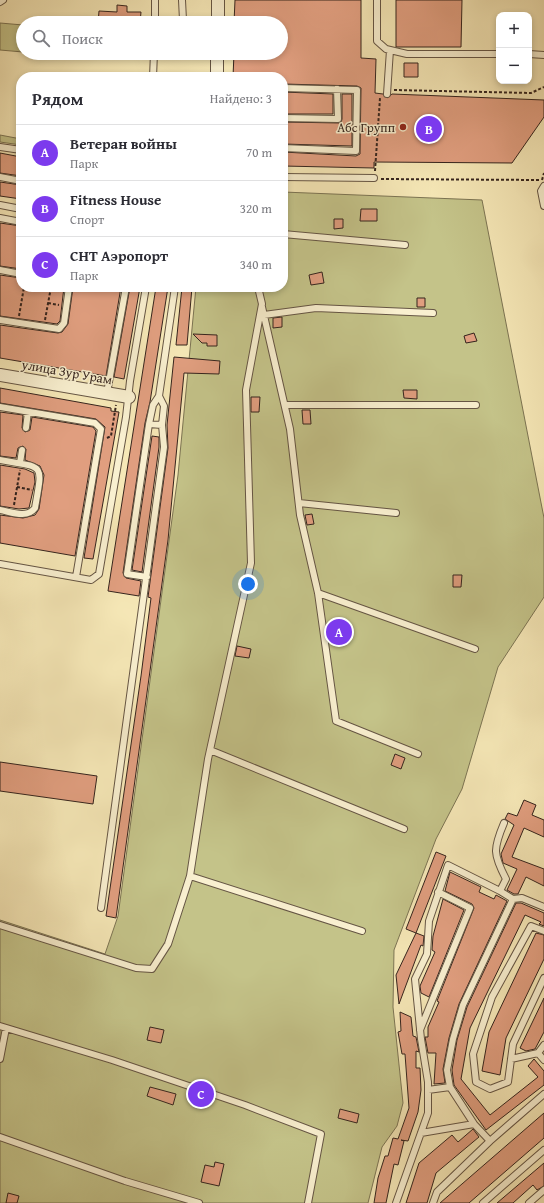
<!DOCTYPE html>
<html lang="ru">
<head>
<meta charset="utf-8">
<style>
	:root { --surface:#fff; --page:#f7f7f7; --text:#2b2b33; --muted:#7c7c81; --line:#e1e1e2; --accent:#7c3aed }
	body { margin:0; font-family:"Gentium Book Plus",serif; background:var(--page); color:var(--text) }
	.controls { position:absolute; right:12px; top:12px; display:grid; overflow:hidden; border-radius:8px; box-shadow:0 2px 6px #0003 }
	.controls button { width:36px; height:36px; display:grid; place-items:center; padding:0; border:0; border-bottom:1px solid var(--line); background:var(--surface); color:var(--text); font:20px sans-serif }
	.you { position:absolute; left:248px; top:584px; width:14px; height:14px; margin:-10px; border:3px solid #fff; border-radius:50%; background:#1a73e8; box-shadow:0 0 0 6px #1a73e833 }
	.badge { display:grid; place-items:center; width:26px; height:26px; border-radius:50%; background:var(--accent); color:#fff; font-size:13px; font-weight:700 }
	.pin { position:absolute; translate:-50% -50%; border:2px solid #fff; box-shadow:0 1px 4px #0006 }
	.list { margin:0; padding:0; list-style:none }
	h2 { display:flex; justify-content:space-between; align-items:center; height:52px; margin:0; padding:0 16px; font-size:17px }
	h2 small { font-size:13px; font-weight:400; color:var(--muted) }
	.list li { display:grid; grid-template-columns:26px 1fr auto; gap:12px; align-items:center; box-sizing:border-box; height:56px; padding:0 16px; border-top:1px solid var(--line) }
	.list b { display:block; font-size:15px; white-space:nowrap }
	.list p { margin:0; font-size:13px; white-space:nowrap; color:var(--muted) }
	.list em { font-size:13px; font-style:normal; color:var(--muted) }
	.icon { flex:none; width:22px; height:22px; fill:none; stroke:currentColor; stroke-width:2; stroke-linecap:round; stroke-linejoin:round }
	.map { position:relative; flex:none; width:544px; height:1203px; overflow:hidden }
	.search { position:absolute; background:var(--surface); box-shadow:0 2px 6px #0003; left:16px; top:16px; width:272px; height:44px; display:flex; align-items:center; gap:10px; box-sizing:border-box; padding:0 14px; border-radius:22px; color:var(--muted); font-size:15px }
	.panel { position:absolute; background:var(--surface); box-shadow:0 2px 6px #0003; left:16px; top:72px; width:272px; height:220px; border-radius:16px }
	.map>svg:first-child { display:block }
	.green { fill:#c4c389; stroke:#7c7453 }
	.building { fill:#e09e7f; stroke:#35241d }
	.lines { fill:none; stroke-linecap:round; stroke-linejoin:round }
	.service-casing { stroke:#655544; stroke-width:8 }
	.minor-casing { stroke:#655544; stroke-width:14 }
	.path { stroke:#35241d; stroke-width:2; stroke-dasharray:3 2; stroke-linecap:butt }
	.service { stroke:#f9f0d0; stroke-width:6 }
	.minor { stroke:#f9f0d0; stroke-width:12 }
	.poi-dot { fill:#8f2418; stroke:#f9f0d0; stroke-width:1.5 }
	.labels { text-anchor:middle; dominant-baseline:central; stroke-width:3; stroke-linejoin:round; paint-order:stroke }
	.poi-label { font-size:13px; fill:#35241d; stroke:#f9f0d0; text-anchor:end }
	.street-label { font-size:13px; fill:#35241d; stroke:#f9f0d0 }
</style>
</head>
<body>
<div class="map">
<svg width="544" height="1203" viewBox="0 0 544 1203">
	<rect width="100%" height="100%" fill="#f6e8b7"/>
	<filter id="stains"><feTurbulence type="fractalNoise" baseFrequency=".005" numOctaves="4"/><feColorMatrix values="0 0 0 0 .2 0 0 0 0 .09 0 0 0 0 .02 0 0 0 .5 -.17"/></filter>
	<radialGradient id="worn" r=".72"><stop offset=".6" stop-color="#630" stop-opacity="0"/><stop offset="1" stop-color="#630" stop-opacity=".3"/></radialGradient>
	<path class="green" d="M0,23l23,2v27l-23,-2z
		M0,135l21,4v6l-21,-3z
		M283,192l199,8 62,318v79l-46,70 -36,122 -26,50 -42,111 -1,57 10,96 -6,23 -15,21 -14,56h-368v-283l105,34 13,-38 60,-441 18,-188h87z"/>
	<path class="building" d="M235,0h126v58l15,1 -1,34 8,1 4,4 5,-4 152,6v17l-32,46 -138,-1v6l-91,-2v-14l73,4 4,-2 1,-66 -4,-2 -74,-2v-7h-50l1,-24h47v-30h-47z
		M396,0h66l-1,47h-65z
		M117,5l10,1v6h14l-1,11h-42l1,-12 18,1z
		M404,63h14v14h-14z
		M283,92l50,2v20h-50z
		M342,94h10v52l-69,-2v-22l58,1 1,-4z
		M0,153l21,4v19l-21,-3z
		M0,182l21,3v14l-21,-3z
		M361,209h16v12h-17z
		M334,219h9v9l-9,1z
		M0,223l21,3v43l-21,-3z
		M322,272l2,11 -13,2 -2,-10z
		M0,275l21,3v9h43l-4,34 -3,3 -57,-8z
		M73,287h48l-15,89 -106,-18v-33l58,8 4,-1 6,-8z
		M130,287h10l-16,92 -10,-2z
		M156,287h12l-18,115 -5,21 -22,150 3,5 15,3 -2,15 -31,-5z
		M182,287h10l-5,58h-11z
		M417,298h8v9h-8z
		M282,317v10l-9,1v-10z
		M474,333l3,8 -11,2 -2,-7z
		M193,334l24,1v11h-10v-3h-5z
		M174,357l46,4 -1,13 -35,-1 -16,167 -52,378 -10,-2 35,-240 10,-78 -3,-1 20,-149 -1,-23z
		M0,388l111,20v3l8,1 -26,147 -9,-1 21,-131 -9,-8 -96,-16z
		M403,390h14v9l-13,-1z
		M251,397h9l-1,15h-8z
		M302,410h8l1,14h-8z
		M0,412l23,3 -1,13 3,4 5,-2 2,-13 61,10 3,4 -21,125 -75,-13v-28l23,3 12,-3 4,-6 5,-34 -4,-9 -15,-6 1,-11 -3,-3 -5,2 -2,10 -16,-2z
		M152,436l7,1v10l-17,125 -10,-2z
		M0,465l25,4 9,4 1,9 -6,26 -10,1 -19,-3z
		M312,514l2,10 -7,1 -2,-10z
		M453,575h9l-1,12h-8z
		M237,646l14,3 -2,9 -14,-2z
		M395,754l10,4 -4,11 -10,-4z
		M0,762l97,14 -4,28 -93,-13z
		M524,800l12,5 -4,10 12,5v17l-20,-9 -12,29 32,12v17l-18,-9 -8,17h-4l-7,-4 10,-21 -14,-6 -2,-9 13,-29 -9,-6 3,-6 9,3z
		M436,852l10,4 -30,77 -10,-4z
		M450,872l31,15 -2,5 15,7 2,-4 11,6 -48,103 -10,34 -6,31 2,14 -11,1 2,-31h-8l-3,-16h3v-10l11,-25 -2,-1 37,-93 -2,-4 -27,-13z
		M443,899l21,11 -35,87 -8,-4 -1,-7 15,-34 -3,-2 1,-14z
		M516,903h5l23,10v13l-5,-2 2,-2 -16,-7 -55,113 -9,51 29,36 48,-38 -10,-11 6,-7 10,12v14l-58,45 -32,-45 -2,-15 5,-30 10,-33z
		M416,933l8,3 -1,10 -2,-1 -22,59 -3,-29z
		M536,933l8,2v24l-38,79 -6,37 -18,-4 7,-39z
		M544,998v34l-9,17 -9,2 -6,-3z
		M400,1012l11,5 2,19 3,1 3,15 -3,-1v17h4l1,22 -3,22 -10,29 -7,-1 3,1 -6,24 -4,-1 -8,39h-12l4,-25 7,-22h3l5,-18 5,1 11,-31 -4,-54h-3l-4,-22 3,-1z
		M150,1027l14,3 -3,13 -14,-3z
		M150,1087l26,7 -3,11 -26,-9z
		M340,1109l19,5 -2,9 -19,-5z
		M544,1113v25l-75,65h-29z
		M473,1129l6,8 -43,36 -9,30h-21l13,-40 33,-28 6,7z
		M215,1162l9,2 -5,22 -18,-4 4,-17 9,2z
		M544,1163v23l-7,4 -4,-5 -20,18h-16z
		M8,1193l11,3 -2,7h-11z"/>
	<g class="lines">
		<defs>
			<path id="service" d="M182,0l1,20
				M377,0v41l9,8 21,5h92
				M0,2l3,-2
				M155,23v-23
				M529,54l15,1
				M153,77l1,-24
				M283,88l74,2 -1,61 -73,-3
				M387,94l3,-44
				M283,118l55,1 -1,-30
				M0,147l21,3
				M0,177l21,4
				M283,177l91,1
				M544,186l-3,5 3,15
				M0,205l21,4
				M0,218l21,4
				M283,234l122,11
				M0,270l21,4
				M258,287l4,17 -16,86 5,173 -43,196 -18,117 172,55
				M262,307l28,122 10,86 18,78 18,128 82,33
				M264,315l52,-7 117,5
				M0,320l59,9 5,-6 5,-36
				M107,393l19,-106
				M285,405h191
				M0,407l95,16 6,6 -25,148
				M149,424l4,-19 6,-9
				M26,428l2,-16
				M0,460c45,8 43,2 35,48 -8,11 -24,4 -35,2
				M20,463l2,-13
				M299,503l97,10
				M0,564l91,16 8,-6 27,-157 4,-36 16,-94
				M147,577l-20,-3 22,-150 13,1
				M318,593l157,56
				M210,750l194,79
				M513,899l9,-1 22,9
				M101,908l63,-461 -2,-22 2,-19 -5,-10 16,-109
				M0,925l136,43 16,1 16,-25 22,-68
				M544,931l-13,-5 -39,71 -19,57 3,28 14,7 18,-7 5,-38 31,-66
				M0,1026l112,34 133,45 76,29 -13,69
				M420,1030l50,-122 -32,-16
				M538,1053l6,-8
				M0,1059l6,-31
				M511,1059l27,-6 6,7
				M450,1087l-3,-17 6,-31 10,-34 50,-106 -13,-8
				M428,1090l22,-3 24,37
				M421,1133l53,-9 16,17
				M0,1137l125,44 74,22
				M396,1203l32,-90v-31l-7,-43 -6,-60 12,-25 2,-33 19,-56 52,26 6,-12c-13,-25 -13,-30 -2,-56
				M433,1203l4,-11 53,-51 54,-47
				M483,1203l61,-53
				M529,1203l15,-13"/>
			<path id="minor" d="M218,23v-23
				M217,77v-24
				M0,375l129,22"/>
		</defs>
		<use href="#service" class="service-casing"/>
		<use href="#minor" class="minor-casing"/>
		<path class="path" d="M394,90l137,3 13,-6
			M375,171l5,-73
			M381,179l158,1
			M542,180l2,-7
			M48,303l11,2
			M19,316l5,-29
			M45,320l6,-33
			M107,438l4,-2 5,-31
			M17,487l15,3
			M14,505l6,-35"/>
		<use href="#service" class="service"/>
		<use href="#minor" class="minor"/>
	</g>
	<circle class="poi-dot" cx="403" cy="127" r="4"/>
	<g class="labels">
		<g class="poi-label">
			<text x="395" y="127">Абс Групп</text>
		</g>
		<g class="street-label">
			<text transform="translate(67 372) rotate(10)">улица Зур Урам</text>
		</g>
	</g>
	<rect width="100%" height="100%" filter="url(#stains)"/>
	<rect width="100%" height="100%" fill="url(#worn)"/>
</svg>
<div class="controls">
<button>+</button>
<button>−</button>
</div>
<div class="you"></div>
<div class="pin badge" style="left:339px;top:632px">A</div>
<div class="pin badge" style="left:429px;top:129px">B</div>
<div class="pin badge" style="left:201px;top:1094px">C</div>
<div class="search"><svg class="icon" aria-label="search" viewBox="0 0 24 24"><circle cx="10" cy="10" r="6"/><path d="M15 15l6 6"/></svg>Поиск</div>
<section class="panel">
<h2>Рядом<small>Найдено: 3</small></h2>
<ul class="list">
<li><span class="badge">A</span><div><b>Ветеран войны</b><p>Парк</p></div><em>70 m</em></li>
<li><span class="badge">B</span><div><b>Fitness House</b><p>Спорт</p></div><em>320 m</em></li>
<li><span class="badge">C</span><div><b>СНТ Аэропорт</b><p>Парк</p></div><em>340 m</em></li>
</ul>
</section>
</div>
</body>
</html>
